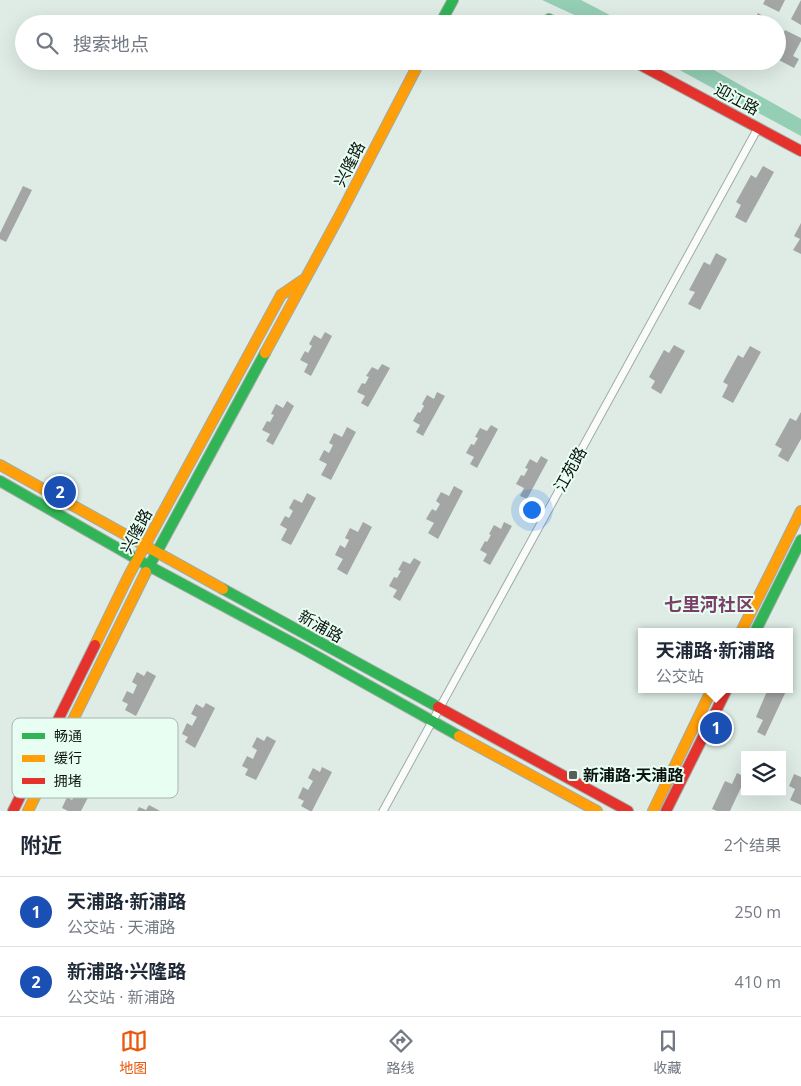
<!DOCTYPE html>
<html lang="zh">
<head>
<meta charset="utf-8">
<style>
	:root { --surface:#fff; --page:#f2f2f3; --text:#1f2937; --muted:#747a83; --line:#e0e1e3; --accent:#ea580c }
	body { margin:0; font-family:"Open Sans","Noto Sans SC",sans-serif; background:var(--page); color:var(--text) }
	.controls { position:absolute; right:15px; bottom:15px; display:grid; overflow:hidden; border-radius:0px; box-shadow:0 5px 20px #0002 }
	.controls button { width:45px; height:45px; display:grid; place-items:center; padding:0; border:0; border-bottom:1px solid var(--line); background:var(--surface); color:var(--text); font:25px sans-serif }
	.you { position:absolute; left:531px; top:509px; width:18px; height:18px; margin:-12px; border:4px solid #fff; border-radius:50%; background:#1a73e8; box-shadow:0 0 0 8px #1a73e833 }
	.badge { display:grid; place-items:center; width:32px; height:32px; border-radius:50%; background:var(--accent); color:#fff; font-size:16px; font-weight:700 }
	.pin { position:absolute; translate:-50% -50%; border:2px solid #fff; box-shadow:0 1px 5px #0006 }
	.popup { position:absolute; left:638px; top:628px; width:155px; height:65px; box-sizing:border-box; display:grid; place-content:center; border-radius:0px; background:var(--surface); filter:drop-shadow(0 1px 4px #0005); font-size:16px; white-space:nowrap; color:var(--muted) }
	.popup b { font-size:19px; color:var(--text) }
	.popup::after { content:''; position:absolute; left:50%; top:100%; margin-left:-10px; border:10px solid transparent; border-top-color:var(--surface) }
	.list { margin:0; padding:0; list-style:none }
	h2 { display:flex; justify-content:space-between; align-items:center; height:65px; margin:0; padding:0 20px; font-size:21px }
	h2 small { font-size:16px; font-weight:400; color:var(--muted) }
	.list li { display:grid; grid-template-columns:32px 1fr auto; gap:15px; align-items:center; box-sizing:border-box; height:70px; padding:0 20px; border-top:1px solid var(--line) }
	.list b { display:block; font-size:19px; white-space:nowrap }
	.list p { margin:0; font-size:16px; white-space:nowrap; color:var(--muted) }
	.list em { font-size:16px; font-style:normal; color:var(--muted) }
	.icon { flex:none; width:28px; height:28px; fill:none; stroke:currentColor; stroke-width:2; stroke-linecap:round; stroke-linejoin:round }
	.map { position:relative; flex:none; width:801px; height:811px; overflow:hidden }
	.search { position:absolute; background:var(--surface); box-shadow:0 5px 20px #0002; left:15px; right:15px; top:15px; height:55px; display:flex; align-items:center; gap:12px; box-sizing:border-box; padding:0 18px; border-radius:28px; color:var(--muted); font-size:19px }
	.sheet { height:205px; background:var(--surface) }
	nav { display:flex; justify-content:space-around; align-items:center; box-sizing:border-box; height:70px; border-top:1px solid var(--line); background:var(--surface); font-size:14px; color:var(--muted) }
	nav a { display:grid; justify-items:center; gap:2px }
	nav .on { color:var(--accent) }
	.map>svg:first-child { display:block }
	.water { fill:#94ceb4 }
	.building { fill:#a3a6a5 }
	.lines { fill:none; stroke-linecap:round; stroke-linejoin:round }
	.street-casing { stroke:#a0aba6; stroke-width:9 }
	.fast-casing { stroke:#a0aba6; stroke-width:12 }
	.slow-casing { stroke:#a0aba6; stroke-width:12 }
	.jam-casing { stroke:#a0aba6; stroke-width:12 }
	.street { stroke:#fafcfb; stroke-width:7 }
	.fast { stroke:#30b455; stroke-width:10 }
	.slow { stroke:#ff9f0a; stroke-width:10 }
	.jam { stroke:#e5322d; stroke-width:10 }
	.poi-dot { fill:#55605b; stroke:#e9fef3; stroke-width:2 }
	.labels { text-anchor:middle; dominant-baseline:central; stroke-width:4; stroke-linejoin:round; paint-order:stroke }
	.street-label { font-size:16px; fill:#0b1410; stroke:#e9fef3 }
	.poi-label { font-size:16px; font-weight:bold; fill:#0b1410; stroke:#e9fef3; text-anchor:start }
	.neighbourhood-label { font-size:18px; font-weight:bold; fill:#7a3e67; stroke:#e9fef3 }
	.key { fill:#e9fef3; stroke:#a6b8af; stroke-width:1 }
	.key-label { font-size:14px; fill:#0b1410 }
</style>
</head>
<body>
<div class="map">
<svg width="801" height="811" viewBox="0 0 801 811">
	<rect width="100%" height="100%" fill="#deece5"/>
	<path class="water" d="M542,0h39l46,24h-33z
		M663,61h35l103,58v17z"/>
	<path class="building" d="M765,0h20l-6,12 -16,-8z
		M801,0v25l-10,-6z
		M758,13l16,9 -1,2h-21z
		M785,30l16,8v3l-8,15 6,3 -5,9 -17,-9v-3l4,-7 -4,-2v-3z
		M763,166l11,6 -28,51 -11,-6 6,-12 -5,-3 15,-27 5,3z
		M23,186l9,4 -26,52 -6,-3v-6z
		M801,223v31l-8,-4 7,-11 -6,-3z
		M716,253l11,6 -27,51 -12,-6 7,-12 -6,-2 15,-28 6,3z
		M325,332l7,4 -21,40 -7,-4 4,-8 -8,-4 5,-9 3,2 4,-7 -3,-2 5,-9 7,4z
		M674,345l11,6 -24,43 -10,-6 4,-7 -6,-4 15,-27 5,3z
		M750,346l11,6 -28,51 -11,-6 6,-12 -5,-3 15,-27 5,3z
		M382,364l8,4 -22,39 -7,-4 4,-7 -8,-4 5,-9 3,1 4,-7 -3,-1 6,-9 6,3z
		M437,392l8,4 -22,40 -7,-4 4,-7 -7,-4 5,-9 2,1 4,-7 -2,-2 5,-9 7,4z
		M287,401l7,5 -21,39 -7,-4 4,-7 -8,-4 5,-9 3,1 4,-7 -3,-1 5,-10 7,4z
		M801,412v27l-13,23 -10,-6 4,-7 -7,-4 15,-27 6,3z
		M491,425l7,4 -21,39 -7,-4 4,-7 -8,-4 5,-9 3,1 4,-7 -3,-1 5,-9 7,3z
		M347,427l9,5 -25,48 -10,-5 6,-11 -8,-4 5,-10 5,3 4,-8 -4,-2 5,-10 8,4z
		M541,456l7,4 -21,39 -7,-3 4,-8 -8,-4 5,-9 3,1 4,-7 -3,-1 5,-9 7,4z
		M454,486l9,5 -25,48 -10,-6 6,-10 -8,-4 6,-10 4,2 4,-7 -4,-3 5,-9 8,4z
		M307,493l9,5 -25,47 -10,-5 6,-11 -7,-4 5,-9 4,2 4,-7 -4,-3 5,-9 8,4z
		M363,522l9,5 -25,48 -10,-6 6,-10 -8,-4 5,-10 5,3 4,-8 -4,-2 5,-10 8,4z
		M504,522l8,4 -22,39 -7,-4 4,-7 -7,-4 5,-9 2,1 4,-7 -2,-1 5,-9 7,4z
		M414,558l7,4 -21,39 -7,-4 4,-7 -8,-4 5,-9 3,1 4,-7 -3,-1 5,-9 7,3z
		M147,671l9,5 -20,40 -11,-6 3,-6 -6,-3 5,-10 6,3 4,-9 -5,-3 5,-10 7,4z
		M768,689l7,3 2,-3h10l-22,47 -8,-4 6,-12 -7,-3z
		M206,703l9,5 -20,40 -10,-6 3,-5 -6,-3 5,-11 5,3 5,-9 -6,-3 5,-10 7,4z
		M267,736l9,5 -20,39 -11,-5 3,-6 -6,-3 5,-10 6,3 4,-9 -5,-3 5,-10 7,4z
		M322,767l10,5 -20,39h-2l-9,-5 3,-5 -6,-3 5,-11 5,3 5,-9 -5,-3 5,-10 7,4z
		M737,773l8,4v2l-15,32h-13l-5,-2 13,-28 7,3z
		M794,774l7,3v28l-11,-5 5,-11 -6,-3z
		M86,777l10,5 -15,29h-13l-6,-3 5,-11 5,3 5,-9 -5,-3 4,-10 8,4z
		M149,805l11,6h-23l2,-4 7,3z"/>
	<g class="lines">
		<defs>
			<path id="street" d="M383,811l375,-683"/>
			<path id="fast" d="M549,19l10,5
				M440,24l13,-24
				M0,481l149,85 153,82 157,88
				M146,572l119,-219
				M223,589l215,118
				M755,632l46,-92"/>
			<path id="slow" d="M265,353l75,-138 80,-154
				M0,465l223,124
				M741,632l60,-121
				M95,645l34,-70 152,-280 22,-15
				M459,736l138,75
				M28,811l118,-239
				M653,811l59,-122"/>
			<path id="jam" d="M633,61l168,90
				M438,707l190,104
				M13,811l82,-166
				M666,811l61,-122"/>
		</defs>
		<use href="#street" class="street-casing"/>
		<use href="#fast" class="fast-casing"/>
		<use href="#slow" class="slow-casing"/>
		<use href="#jam" class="jam-casing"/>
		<use href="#street" class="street"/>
		<use href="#fast" class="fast"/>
		<use href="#slow" class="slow"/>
		<use href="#jam" class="jam"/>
	</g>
	<rect class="poi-dot" x="568" y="770" width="10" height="10" rx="2.5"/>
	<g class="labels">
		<g class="street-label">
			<text transform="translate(737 99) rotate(28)">迎江路</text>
			<text transform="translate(349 164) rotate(-63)">兴隆路</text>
			<text transform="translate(570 469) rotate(-61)">江苑路</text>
			<text transform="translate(136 531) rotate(-62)">兴隆路</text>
			<text transform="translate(321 626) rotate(29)">新浦路</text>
		</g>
		<g class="poi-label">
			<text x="583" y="775">新浦路·天浦路</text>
		</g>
		<g class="neighbourhood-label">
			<text x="709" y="604">七里河社区</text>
		</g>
	</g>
	<rect x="12" y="718" width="166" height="80" rx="8" class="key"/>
	<rect x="22" y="733" width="23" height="6" fill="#30b455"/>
	<rect x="22" y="755" width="23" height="7" fill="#ff9f0a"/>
	<rect x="22" y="778" width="23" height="6" fill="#e5322d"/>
	<g class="key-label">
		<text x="54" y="741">畅通</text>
		<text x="54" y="763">缓行</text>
		<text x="54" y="786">拥堵</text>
	</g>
</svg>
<div class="controls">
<button><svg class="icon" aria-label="layers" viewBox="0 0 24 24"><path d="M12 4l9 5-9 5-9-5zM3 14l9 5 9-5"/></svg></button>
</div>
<div class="you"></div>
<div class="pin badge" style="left:716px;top:728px;background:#1a4fb4">1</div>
<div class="popup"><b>天浦路·新浦路</b>公交站</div>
<div class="pin badge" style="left:60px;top:492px;background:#1a4fb4">2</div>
<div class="search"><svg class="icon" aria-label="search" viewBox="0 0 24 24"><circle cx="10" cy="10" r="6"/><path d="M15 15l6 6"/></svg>搜索地点</div>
</div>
<section class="sheet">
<h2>附近<small>2个结果</small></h2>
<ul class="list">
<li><span class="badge" style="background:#1a4fb4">1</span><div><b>天浦路·新浦路</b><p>公交站 · 天浦路</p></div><em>250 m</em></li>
<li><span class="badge" style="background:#1a4fb4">2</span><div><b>新浦路·兴隆路</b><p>公交站 · 新浦路</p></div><em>410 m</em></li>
</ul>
</section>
<nav>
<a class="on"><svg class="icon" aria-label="map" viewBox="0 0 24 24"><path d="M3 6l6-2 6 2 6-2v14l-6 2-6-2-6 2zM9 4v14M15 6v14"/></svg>地图</a>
<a><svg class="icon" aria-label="directions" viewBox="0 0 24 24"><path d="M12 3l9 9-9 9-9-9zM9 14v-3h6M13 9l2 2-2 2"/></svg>路线</a>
<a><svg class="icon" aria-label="saved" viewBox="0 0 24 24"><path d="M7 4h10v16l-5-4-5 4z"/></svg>收藏</a>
</nav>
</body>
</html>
